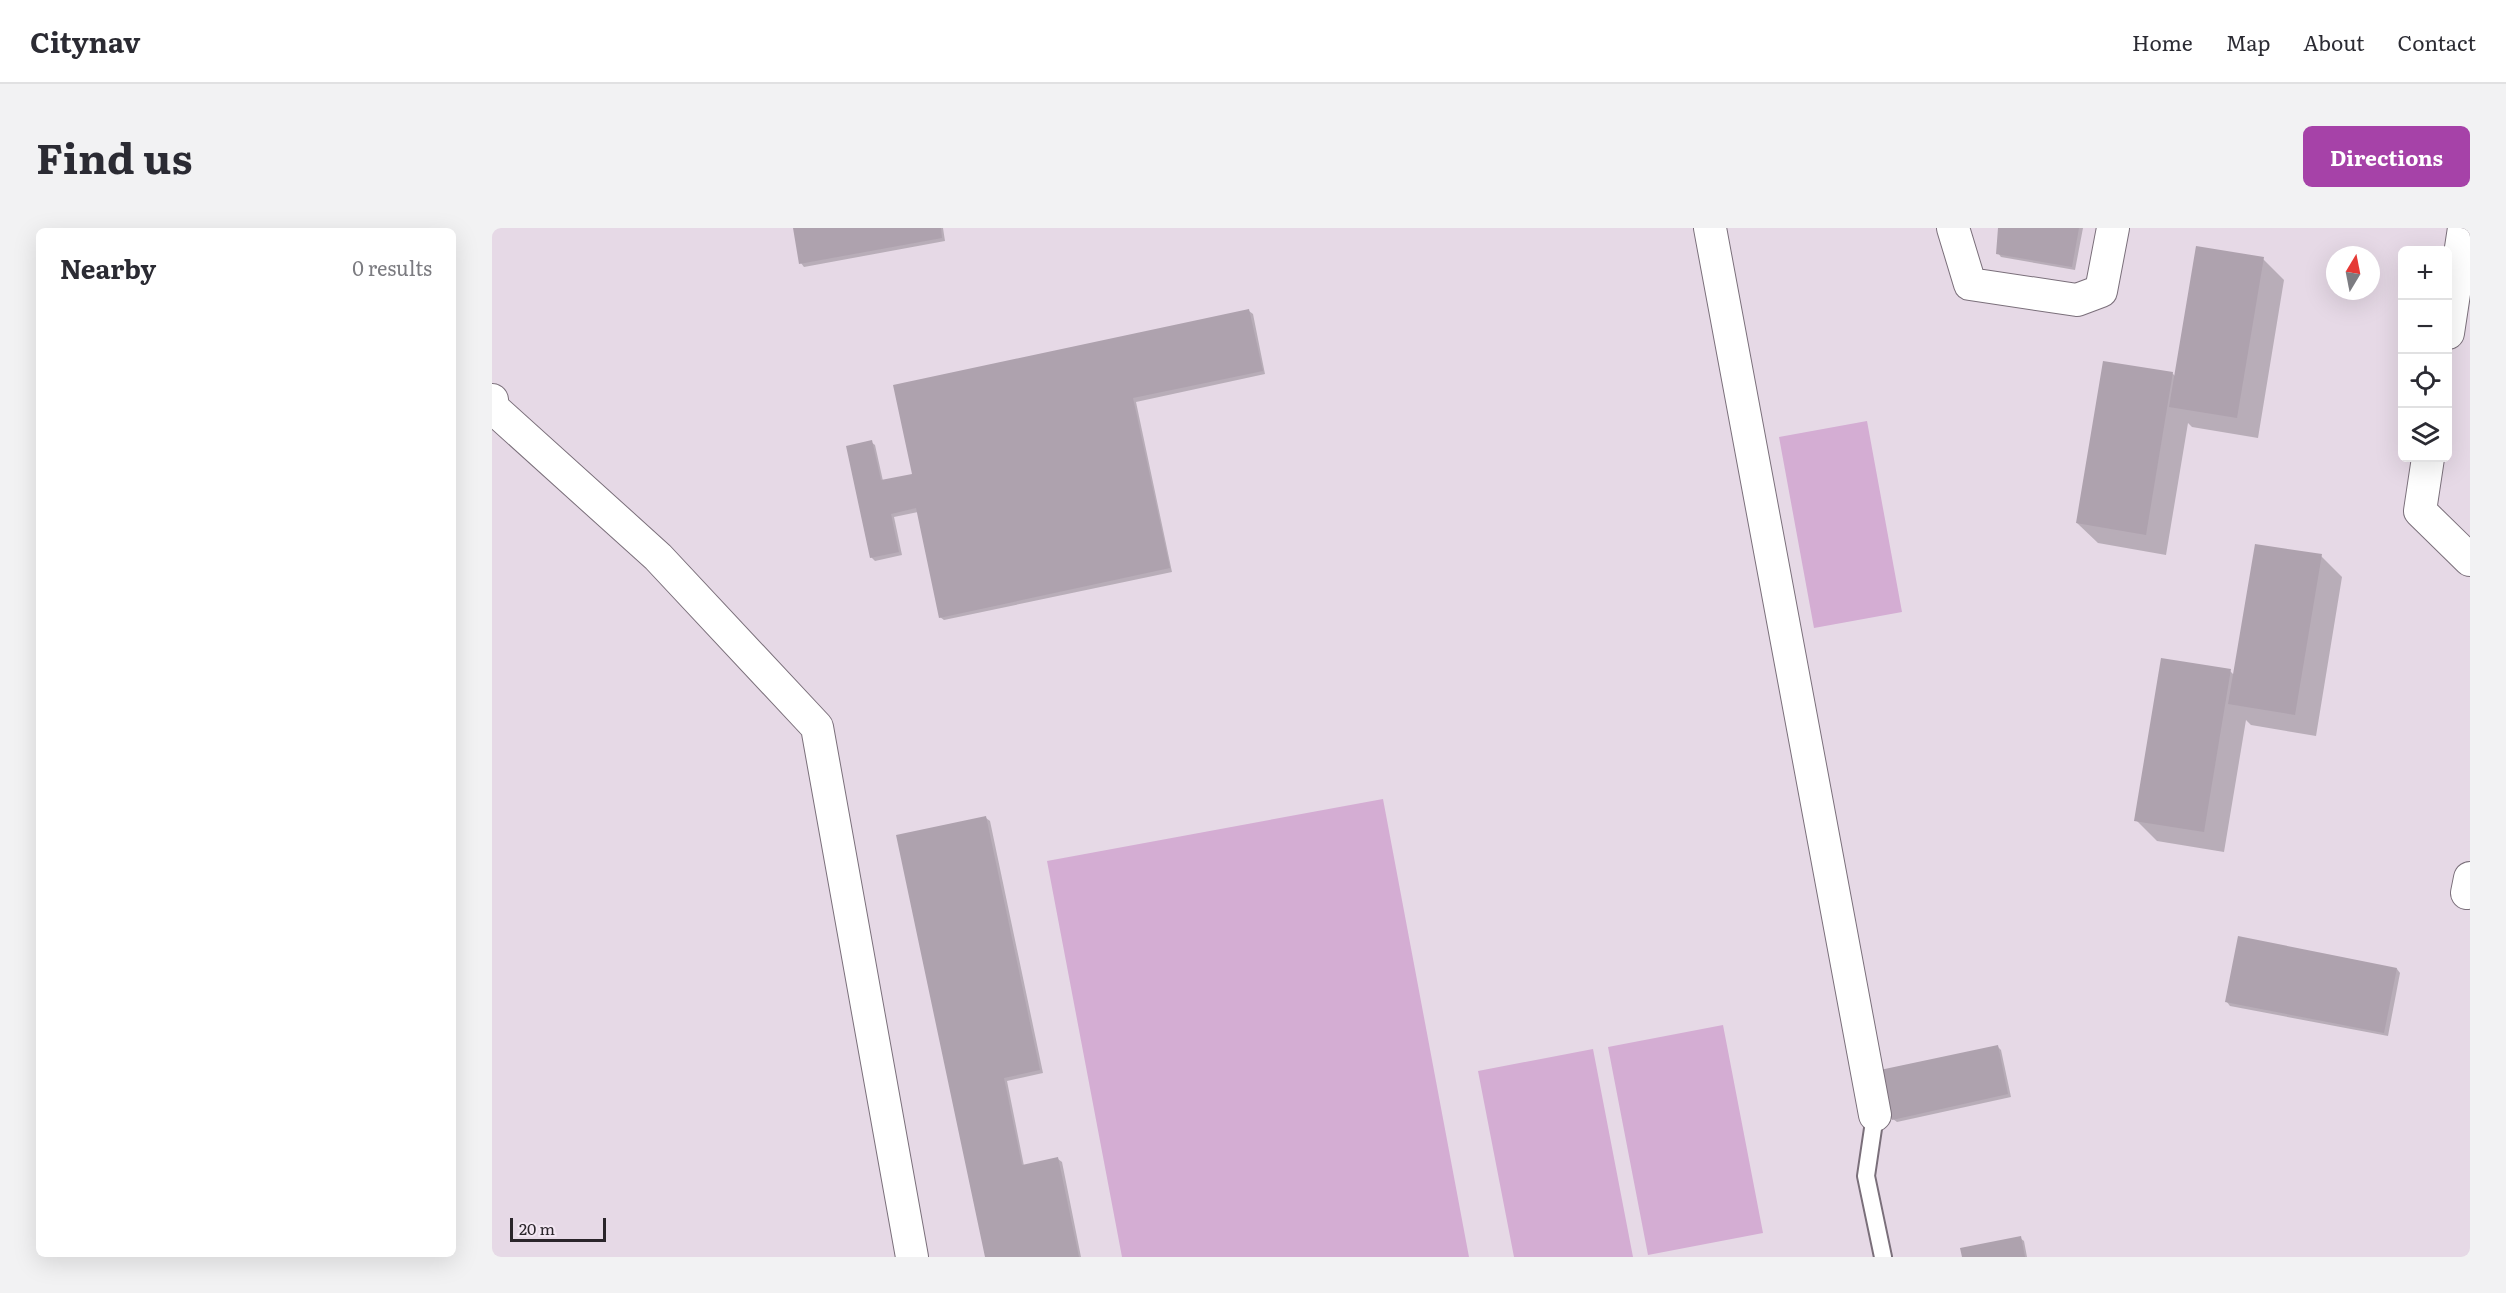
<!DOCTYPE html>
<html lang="en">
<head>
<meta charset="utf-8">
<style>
	:root { --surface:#fff; --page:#f2f2f3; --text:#2b2b33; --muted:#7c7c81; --line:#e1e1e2; --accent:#a642a8 }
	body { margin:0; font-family:Literata,serif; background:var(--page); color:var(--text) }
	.controls { position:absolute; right:18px; top:18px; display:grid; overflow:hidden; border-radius:9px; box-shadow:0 6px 24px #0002 }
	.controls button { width:54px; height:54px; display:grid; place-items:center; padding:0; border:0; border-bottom:2px solid var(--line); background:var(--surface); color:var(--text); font:30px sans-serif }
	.compass { position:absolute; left:1834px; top:18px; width:54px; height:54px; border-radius:50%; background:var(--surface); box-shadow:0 6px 24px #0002; rotate:10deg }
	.scale { position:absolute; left:18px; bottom:15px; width:96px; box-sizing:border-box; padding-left:6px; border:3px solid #2a252a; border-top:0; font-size:16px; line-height:21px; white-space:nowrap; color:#2a252a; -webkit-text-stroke:4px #f3e7f3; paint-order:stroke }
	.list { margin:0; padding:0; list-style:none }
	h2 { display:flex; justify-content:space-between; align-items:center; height:78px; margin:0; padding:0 24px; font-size:26px }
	h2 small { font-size:20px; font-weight:400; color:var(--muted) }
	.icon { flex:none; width:33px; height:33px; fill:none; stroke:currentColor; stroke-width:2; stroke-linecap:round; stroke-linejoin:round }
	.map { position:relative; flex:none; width:1978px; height:1029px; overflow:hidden; border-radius:9px }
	header { display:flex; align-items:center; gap:36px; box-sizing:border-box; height:84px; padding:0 30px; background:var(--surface); border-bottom:2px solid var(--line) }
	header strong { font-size:28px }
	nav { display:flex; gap:33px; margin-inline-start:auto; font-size:21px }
	.intro { display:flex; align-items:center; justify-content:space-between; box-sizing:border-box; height:144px; padding:0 36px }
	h1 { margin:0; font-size:42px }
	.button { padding:15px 27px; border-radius:9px; background:var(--accent); color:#fff; font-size:21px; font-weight:700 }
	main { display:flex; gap:36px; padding:0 36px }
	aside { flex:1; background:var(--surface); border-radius:9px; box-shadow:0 6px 24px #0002 }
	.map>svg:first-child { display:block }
	.green { fill:#d4add3 }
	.shadow { fill:#0003 }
	.building { fill:#aea2ae }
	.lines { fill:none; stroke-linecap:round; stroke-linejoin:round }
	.lane-casing { stroke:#7a6f7a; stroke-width:20 }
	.street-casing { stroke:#7a6f7a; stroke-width:34 }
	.lane { stroke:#fff; stroke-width:16 }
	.street { stroke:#fff; stroke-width:32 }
</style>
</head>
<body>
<header>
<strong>Citynav</strong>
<nav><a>Home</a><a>Map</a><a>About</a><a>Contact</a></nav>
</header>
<div class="intro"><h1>Find us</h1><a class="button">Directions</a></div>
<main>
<aside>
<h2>Nearby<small>0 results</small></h2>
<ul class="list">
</ul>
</aside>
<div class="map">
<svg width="1978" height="1029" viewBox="0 0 1978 1029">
	<rect width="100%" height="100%" fill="#e6d9e6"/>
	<path class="green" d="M1375,193l35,191 -88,16 -35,-191z
		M891,571l86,458h-347l-75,-396z
		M1231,797l40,208 -115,22 -40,-208z
		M1101,821l40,208h-119l-36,-186z"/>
	<path class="shadow" d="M302,0h149l2,13 -141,26 -3,-4z
		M1507,0h84l-8,42 -74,-13 -3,-4z
		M1771,31l21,21 -26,158 -66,-11 -4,-4 -22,132 -68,-12 -21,-20 95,-150 4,4z
		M757,83l4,3 12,60 -129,28 36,170 -228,48 -4,-3 -22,-105 -24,5 8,38 -27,6 -4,-4v-115l4,3 8,36 31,-6z
		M1829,328l21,21 -26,159 -65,-11 -5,-5 -22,132 -67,-11 -21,-21 94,-149 4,4z
		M494,590l4,3 53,252 -36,8 17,85 34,-7 4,3 19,95h-94z
		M1905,741l3,4 -12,63 -158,-30 -3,-4z
		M1505,818l4,4 10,47 -114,25 -4,-3z
		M1528,1010l4,3 3,16h-63z"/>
	<path class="building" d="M301,0h148l1,10 -143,26z
		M1506,0h81l-7,39 -76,-13z
		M1704,18l68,11 -27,161 -68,-11z
		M757,81l14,62 -130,27 37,170 -231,50 -23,-110 -25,6 8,38 -29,6 -24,-112 26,-6 9,40 31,-6 -19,-89z
		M1611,133l70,11 -27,163 -70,-12z
		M1763,316l67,10 -27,161 -67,-11z
		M1669,430l70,11 -27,163 -70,-11z
		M494,588l54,254 -36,8 18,87 36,-8 21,100h-94l-89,-422z
		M1746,708l159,32 -13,65 -159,-31z
		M1506,817l10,49 -116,26 -12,-50z
		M1529,1008l4,21h-63l-2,-9z"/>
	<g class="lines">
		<defs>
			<path id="lane" d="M1383,887l-9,61 17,81"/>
			<path id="street" d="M1218,0l165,887
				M1461,0l17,56 107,16 24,-9 12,-63
				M1956,105l16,-105
				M0,172l1,8 165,149 159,170 95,530
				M1936,230l-8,53 50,49
				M1975,665l3,-15"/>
		</defs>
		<use href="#lane" class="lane-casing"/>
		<use href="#street" class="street-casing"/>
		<use href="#lane" class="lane"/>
		<use href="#street" class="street"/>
	</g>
</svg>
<div class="controls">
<button>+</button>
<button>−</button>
<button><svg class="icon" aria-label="locate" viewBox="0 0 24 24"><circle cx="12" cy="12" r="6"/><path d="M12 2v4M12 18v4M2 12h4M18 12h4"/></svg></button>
<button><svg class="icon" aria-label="layers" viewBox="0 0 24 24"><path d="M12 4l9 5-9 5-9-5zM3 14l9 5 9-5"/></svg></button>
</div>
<svg class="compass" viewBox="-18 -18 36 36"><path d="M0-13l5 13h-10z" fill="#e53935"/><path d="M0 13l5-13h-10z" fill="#7c7c81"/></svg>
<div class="scale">20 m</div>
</div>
</main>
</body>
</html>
